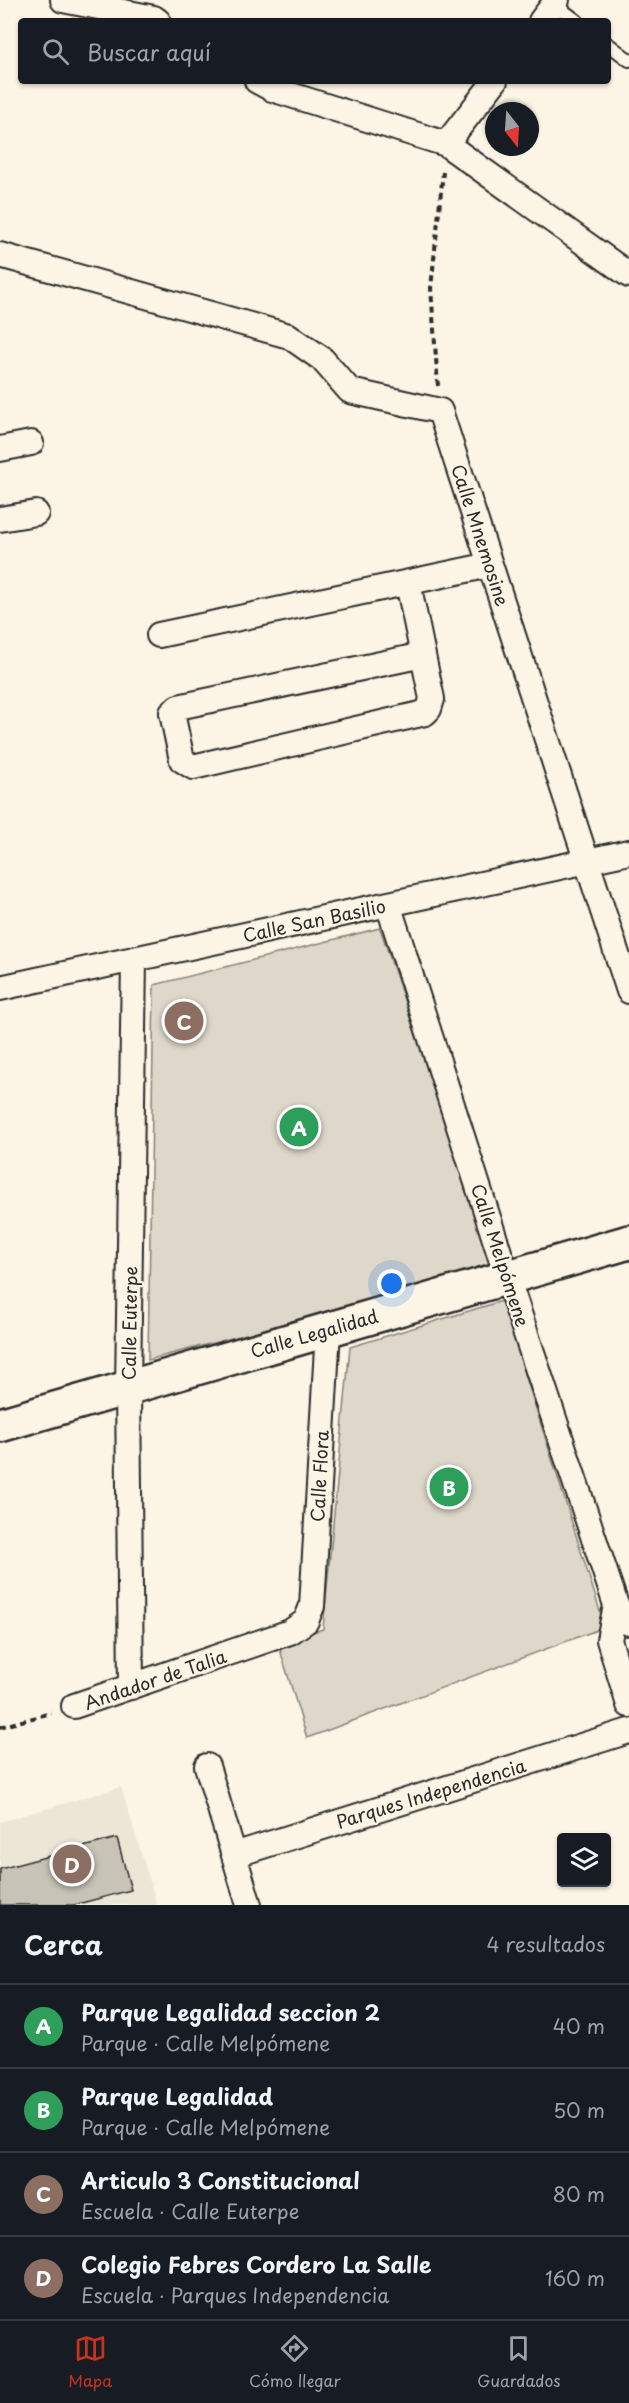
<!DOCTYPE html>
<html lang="es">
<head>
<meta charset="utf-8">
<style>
	:root { --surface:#171b24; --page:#242831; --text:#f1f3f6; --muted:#9ea1a6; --line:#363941; --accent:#c8321e }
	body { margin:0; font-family:"Playpen Sans",sans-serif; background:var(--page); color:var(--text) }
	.controls { position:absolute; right:18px; bottom:18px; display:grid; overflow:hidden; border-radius:6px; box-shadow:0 2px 4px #0004 }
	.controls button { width:54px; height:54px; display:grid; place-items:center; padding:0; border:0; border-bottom:2px solid var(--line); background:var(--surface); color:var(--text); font:30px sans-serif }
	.compass { position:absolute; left:485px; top:102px; width:54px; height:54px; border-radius:50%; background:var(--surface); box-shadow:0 2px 4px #0004; rotate:163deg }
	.you { position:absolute; left:392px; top:1284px; width:21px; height:21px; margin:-15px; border:4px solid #fff; border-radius:50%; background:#1a73e8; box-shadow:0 0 0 9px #1a73e833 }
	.badge { display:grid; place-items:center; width:39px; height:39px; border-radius:50%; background:var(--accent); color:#fff; font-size:20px; font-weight:700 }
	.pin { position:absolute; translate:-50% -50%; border:3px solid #fff; box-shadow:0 2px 6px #0006 }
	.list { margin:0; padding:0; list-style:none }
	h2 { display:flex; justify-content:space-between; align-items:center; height:78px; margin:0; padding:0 24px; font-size:26px }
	h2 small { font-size:20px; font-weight:400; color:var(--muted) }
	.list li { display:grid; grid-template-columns:39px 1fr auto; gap:18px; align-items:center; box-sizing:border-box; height:84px; padding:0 24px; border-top:2px solid var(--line) }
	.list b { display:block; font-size:22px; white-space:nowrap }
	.list p { margin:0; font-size:20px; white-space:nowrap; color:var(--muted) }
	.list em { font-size:20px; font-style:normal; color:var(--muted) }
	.icon { flex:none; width:33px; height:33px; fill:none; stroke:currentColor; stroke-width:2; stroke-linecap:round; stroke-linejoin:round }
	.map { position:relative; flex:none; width:629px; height:1905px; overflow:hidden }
	.search { position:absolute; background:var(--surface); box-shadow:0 2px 4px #0004; left:18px; right:18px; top:18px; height:66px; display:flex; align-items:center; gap:15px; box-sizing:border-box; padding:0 21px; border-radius:6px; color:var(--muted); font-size:22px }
	.sheet { height:414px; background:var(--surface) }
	nav { display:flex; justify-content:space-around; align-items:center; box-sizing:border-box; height:84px; border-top:2px solid var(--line); background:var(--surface); font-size:16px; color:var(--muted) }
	nav a { display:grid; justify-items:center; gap:3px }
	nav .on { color:var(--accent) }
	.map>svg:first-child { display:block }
	.built { fill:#ece6d7 }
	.green { fill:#ded8ca; stroke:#84827a; stroke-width:1.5 }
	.building { fill:#c8c3b7; stroke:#2b2b2b; stroke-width:1.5 }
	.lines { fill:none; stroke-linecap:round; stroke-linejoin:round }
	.lane-casing { stroke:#2b2b2b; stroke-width:16 }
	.street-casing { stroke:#2b2b2b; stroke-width:28 }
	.secondary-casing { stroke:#2b2b2b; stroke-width:38 }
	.path { stroke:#2b2b2b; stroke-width:4; stroke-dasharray:6 4.5; stroke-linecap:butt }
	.lane { stroke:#fcf5e5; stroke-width:12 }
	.street { stroke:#fcf5e5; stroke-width:24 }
	.secondary { stroke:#fcf5e5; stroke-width:33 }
	.labels { text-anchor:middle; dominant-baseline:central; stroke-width:4.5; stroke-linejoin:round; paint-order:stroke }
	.street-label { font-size:18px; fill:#2b2b2b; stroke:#fcf5e5 }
</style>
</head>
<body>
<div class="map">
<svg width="629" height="1905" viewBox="0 0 629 1905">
	<rect width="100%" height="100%" fill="#fcf5e5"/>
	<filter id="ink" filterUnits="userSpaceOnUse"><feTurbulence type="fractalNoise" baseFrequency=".0167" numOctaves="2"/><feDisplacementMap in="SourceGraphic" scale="12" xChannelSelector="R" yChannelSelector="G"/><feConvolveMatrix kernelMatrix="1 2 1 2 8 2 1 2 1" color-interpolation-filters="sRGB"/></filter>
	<g filter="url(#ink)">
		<path class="built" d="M121,1787l36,118h-157v-83z"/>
		<path class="green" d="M380,928l114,341 -346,91 6,-375z
			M502,1301l103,326 -298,111 -29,-95 45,-14 27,-282z"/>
		<path class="building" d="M117,1838l14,52 -57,15h-74v-36z"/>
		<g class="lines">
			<defs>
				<path id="lane" d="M554,4l23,17
					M608,44l21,16"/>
				<path id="street" d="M63,0l91,18 4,3
					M541,21l16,-21
					M257,81l15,8 174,55 183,131
					M446,144l49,-63
					M0,255l289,81 33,23 28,32 90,20 189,580
					M0,449l31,-6
					M0,519l36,-6
					M408,583l24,116 -3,10 -4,4 -232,54 -11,-7 -10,-47 6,-6 245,-52
					M159,635l331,-70
					M388,904l119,373 109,328 13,18
					M0,988l629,-136
					M616,1605l-7,35 20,65
					M131,1687l-3,-299 6,-429
					M74,1706l216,-74 16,-11 6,-15 16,-276
					M207,1766l42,139
					M234,1855l395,-124"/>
				<path id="secondary" d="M0,1425l629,-183"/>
			</defs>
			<use href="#lane" class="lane-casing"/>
			<use href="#street" class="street-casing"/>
			<use href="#secondary" class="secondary-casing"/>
			<path class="path" d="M438,386l-7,-98 12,-116
				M0,1727l51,-14"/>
			<use href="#lane" class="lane"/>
			<use href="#street" class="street"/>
			<use href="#secondary" class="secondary"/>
		</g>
	</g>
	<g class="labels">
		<g class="street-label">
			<text transform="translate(481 535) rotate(72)">Calle Mnemosine</text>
			<text transform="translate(314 920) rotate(-12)">Calle San Basilio</text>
			<text transform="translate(501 1255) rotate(72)">Calle Melpómene</text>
			<text transform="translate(129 1323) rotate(-89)">Calle Euterpe</text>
			<text transform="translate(314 1333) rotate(-16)">Calle Legalidad</text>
			<text transform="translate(319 1476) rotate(-87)">Calle Flora</text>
			<text transform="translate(155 1679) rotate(-19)">Andador de Talia</text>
			<text transform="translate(431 1793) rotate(-17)">Parques Independencia</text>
		</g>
	</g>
</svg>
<div class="controls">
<button><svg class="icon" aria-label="layers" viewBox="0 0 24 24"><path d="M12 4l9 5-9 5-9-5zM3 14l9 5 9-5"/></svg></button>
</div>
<svg class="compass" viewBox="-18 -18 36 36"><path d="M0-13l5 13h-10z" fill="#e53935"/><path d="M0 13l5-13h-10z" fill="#9ea1a6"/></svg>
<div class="you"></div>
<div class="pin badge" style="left:299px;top:1127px;background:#2e9e5b">A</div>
<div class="pin badge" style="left:449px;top:1487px;background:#2e9e5b">B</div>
<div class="pin badge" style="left:184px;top:1021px;background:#8d6e63">C</div>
<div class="pin badge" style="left:72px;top:1864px;background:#8d6e63">D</div>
<div class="search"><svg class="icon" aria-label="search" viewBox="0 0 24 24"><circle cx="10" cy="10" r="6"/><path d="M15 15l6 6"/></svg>Buscar aquí</div>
</div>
<section class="sheet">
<h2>Cerca<small>4 resultados</small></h2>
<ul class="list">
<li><span class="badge" style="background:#2e9e5b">A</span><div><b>Parque Legalidad seccion 2</b><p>Parque · Calle Melpómene</p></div><em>40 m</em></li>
<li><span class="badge" style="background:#2e9e5b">B</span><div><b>Parque Legalidad</b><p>Parque · Calle Melpómene</p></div><em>50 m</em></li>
<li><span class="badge" style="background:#8d6e63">C</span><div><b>Articulo 3 Constitucional</b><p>Escuela · Calle Euterpe</p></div><em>80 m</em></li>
<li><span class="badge" style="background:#8d6e63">D</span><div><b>Colegio Febres Cordero La Salle</b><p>Escuela · Parques Independencia</p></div><em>160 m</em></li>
</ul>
</section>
<nav>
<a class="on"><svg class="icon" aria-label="map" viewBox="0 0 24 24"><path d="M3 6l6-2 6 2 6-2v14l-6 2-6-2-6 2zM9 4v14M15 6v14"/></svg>Mapa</a>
<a><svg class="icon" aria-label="directions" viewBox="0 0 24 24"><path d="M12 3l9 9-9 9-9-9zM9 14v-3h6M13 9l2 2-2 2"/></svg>Cómo llegar</a>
<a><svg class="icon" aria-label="saved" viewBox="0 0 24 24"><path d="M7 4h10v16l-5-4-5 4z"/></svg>Guardados</a>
</nav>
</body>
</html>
